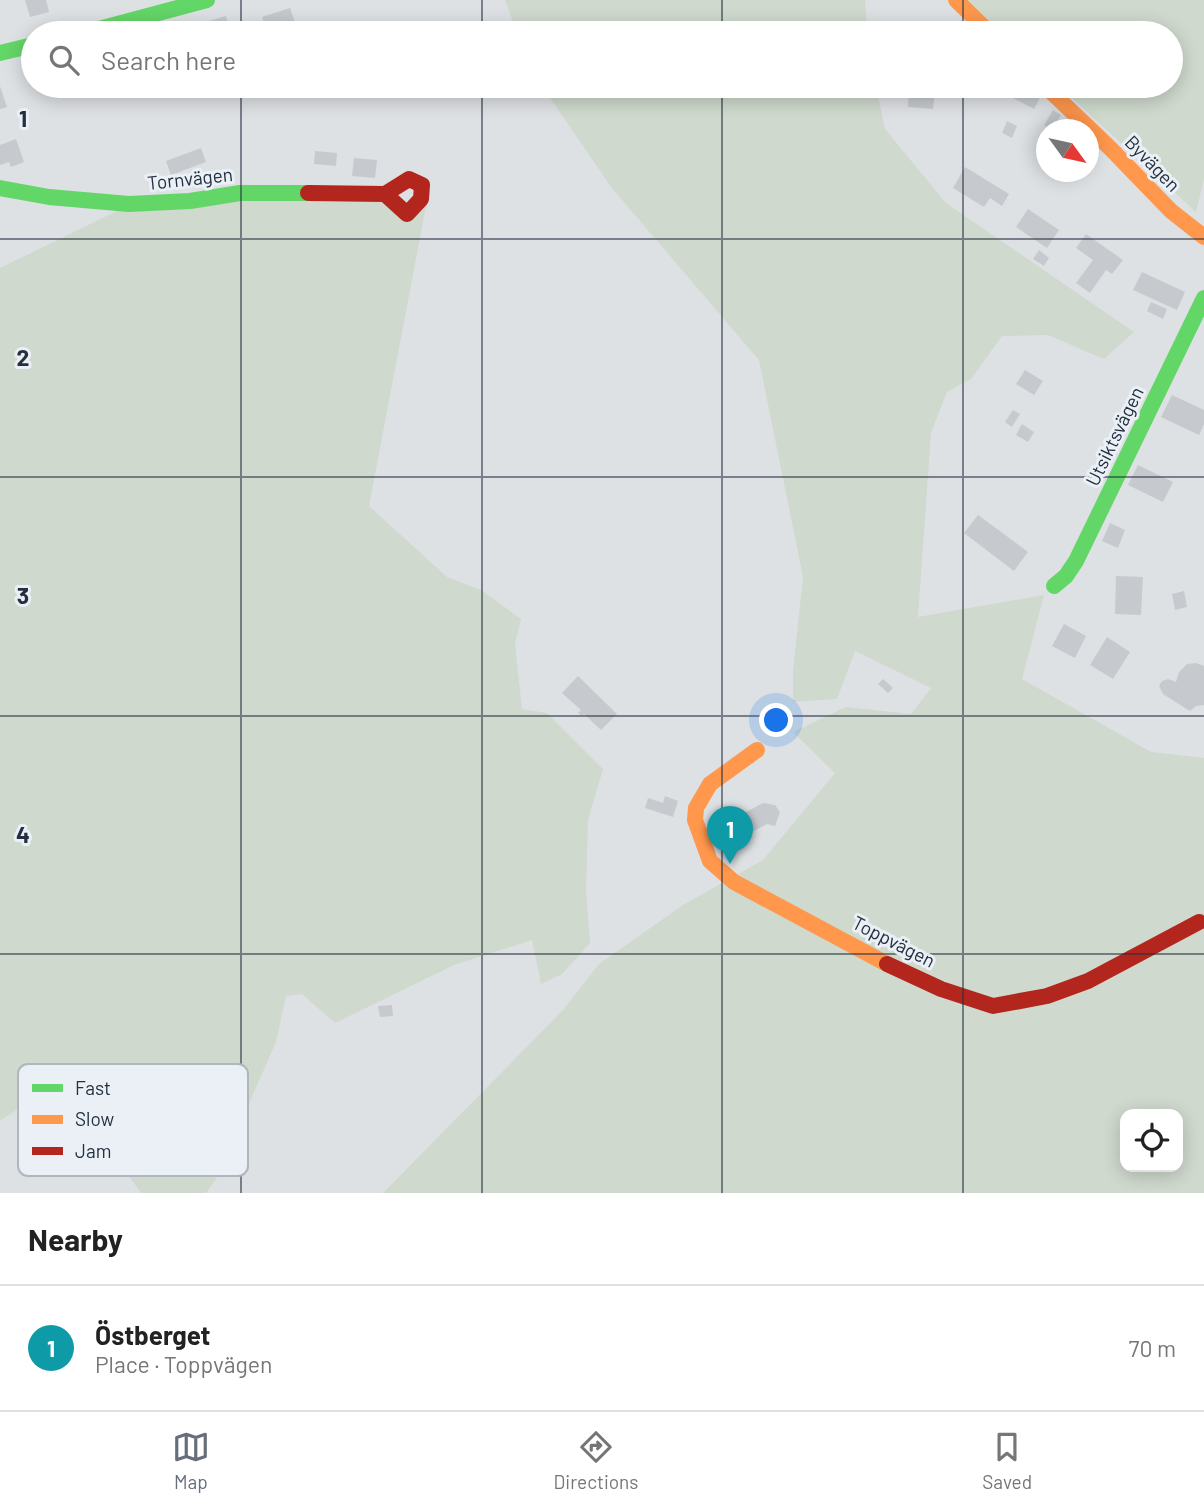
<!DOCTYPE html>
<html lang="en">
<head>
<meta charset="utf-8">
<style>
	:root { --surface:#fff; --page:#f6f6f6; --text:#222; --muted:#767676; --line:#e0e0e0; --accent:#656e79 }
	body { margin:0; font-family:Barlow,sans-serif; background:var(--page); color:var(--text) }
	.controls { position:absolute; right:21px; bottom:21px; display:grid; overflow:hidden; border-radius:14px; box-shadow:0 4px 18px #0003 }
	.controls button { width:63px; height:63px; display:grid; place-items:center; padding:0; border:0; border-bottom:2px solid var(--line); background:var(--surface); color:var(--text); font:35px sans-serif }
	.compass { position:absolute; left:1036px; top:119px; width:63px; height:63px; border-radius:50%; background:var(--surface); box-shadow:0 4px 18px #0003; rotate:123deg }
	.you { position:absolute; left:777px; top:721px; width:24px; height:24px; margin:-18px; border:5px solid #fff; border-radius:50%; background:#1a73e8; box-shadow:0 0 0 10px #1a73e833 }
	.badge { display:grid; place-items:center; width:46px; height:46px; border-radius:50%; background:var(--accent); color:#fff; font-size:23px; font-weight:700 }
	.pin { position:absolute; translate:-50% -58px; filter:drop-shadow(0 2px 4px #0008) }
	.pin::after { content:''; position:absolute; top:37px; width:24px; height:21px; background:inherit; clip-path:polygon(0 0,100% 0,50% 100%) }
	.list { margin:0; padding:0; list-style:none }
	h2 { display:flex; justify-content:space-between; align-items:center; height:91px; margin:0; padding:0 28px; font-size:30px }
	h2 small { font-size:23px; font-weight:400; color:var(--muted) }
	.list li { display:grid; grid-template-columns:46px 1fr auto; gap:21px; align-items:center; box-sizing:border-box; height:126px; padding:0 28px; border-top:2px solid var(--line) }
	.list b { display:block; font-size:26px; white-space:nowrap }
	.list p { margin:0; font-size:23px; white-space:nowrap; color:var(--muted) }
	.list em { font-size:23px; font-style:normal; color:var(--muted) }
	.icon { flex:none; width:38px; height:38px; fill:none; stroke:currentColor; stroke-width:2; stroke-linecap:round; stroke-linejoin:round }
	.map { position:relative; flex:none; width:1204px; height:1193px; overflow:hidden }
	.search { position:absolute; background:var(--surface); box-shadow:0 4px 18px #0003; left:21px; right:21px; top:21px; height:77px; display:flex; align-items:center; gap:18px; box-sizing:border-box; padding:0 24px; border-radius:38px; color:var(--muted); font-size:26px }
	.sheet { height:217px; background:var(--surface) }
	nav { display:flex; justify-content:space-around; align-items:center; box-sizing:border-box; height:98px; border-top:2px solid var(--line); background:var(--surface); font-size:19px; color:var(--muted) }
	nav a { display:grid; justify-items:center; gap:4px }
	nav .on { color:var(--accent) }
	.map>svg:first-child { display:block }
	.green { fill:#cfd9cd; fill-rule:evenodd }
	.building { fill:#c6c9cd }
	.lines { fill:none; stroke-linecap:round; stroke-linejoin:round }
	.fast { stroke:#63d668; stroke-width:16 }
	.slow { stroke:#ff974d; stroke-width:16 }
	.jam { stroke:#b3261e; stroke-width:16 }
	.grid { fill:none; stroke:#24303f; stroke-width:2; stroke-opacity:0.55 }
	.labels { text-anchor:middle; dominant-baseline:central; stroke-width:6; stroke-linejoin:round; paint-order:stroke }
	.street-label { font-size:19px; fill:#24303f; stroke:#eaf0f5 }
	.key { fill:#eaf0f5; stroke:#afb6be; stroke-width:2 }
	.key-label { font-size:19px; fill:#24303f }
	.grid-label { font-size:23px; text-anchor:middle; font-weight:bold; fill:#24303f; stroke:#eaf0f5; stroke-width:6; stroke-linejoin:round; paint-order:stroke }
</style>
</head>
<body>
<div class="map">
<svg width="1204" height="1193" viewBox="0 0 1204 1193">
	<rect width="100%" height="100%" fill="#dee1e4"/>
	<path class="green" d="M505,0h360l2,33h-350z
		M968,0h236v179l-8,33 -137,-126h112v-53h-168z
		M542,86h334l9,43 61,74 188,129 -30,27 -56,-24 -46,1 -31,43 -24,13 -16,41 -13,184 126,-22 -22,84 129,73 53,6v435h-821l180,-183 36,-46 84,-59 80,-45 72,-87 -42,-41 53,-25 65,7 20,-26 -76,-37 -18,48 -44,3v-31l10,-94 -44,-217 -148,-173zM1125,1114h53v53h-53z
		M239,198l144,1 43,7 -57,300 78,71 34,13 40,29 -6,25 7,65 25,4 56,56 -15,51 -2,72 4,51 -28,31 -21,10 -9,-44 -78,25 -119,58 -33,-29 -16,2 -10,46 -60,137 -10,14h-65l-15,-21 -45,-14 -12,-84 -69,47v-853l121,-59z"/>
	<path class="building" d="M25,0h21l3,12 -19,5z
		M290,8l7,20 -16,5h-13l-6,-16z
		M226,16l5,17h-37l-2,-7z
		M908,26l34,4v3h-35z
		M0,86l7,21 -7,2z
		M43,86h24v1l-22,6z
		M1020,86h7l15,8 -8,15 -21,-11z
		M909,88l26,3 -2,18 -25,-2z
		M1053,110l8,5 -10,14 -7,-4z
		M1007,121l10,5 -5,12 -10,-5z
		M16,139l8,23 -13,5 -2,-5 -9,3v-20z
		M201,148l5,14 -35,13 -5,-14z
		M315,151l22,2 -1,13 -22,-2z
		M354,158l23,2 -2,18 -23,-2z
		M965,167l44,27 -7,12 -12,-8 -6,9 -31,-19z
		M1028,209l31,21 -12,18 -31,-21z
		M1086,234l37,26 -11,14 -6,-4 -16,23 -14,-10 17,-23 -17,-12z
		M1039,250l10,8 -5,8 -11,-7z
		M1142,272l43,20 -8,18 -44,-20z
		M1151,302l16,7 -4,10 -16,-8z
		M1025,370l18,11 -9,14 -18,-11z
		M1172,395l32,15v14l-5,11 -38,-18z
		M1013,410l7,4 -8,13 -7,-5z
		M1022,424l12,8 -6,10 -12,-7z
		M1138,465l35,17 -10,20 -35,-17z
		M978,515l50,37 -14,19 -50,-38z
		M1110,523l15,7 -7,18 -16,-7z
		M1116,576l27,1 -2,38 -26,-1z
		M1184,591l3,16 -12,3 -3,-16z
		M1064,624l22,12 -11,22 -23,-12z
		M1107,637l23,15 -17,27 -23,-14z
		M1196,663l8,3v39l-8,1 -6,5 -27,-17 -4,-8 3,-5 6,-2 8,3 3,-10 8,-8z
		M578,676l39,38 -16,16 -17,-16 -2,2 -4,-3 3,-3 -19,-17z
		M883,679l10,9 -5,5 -10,-9z
		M665,796l13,5 -5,16 -28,-9 3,-10 15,5z
		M763,803l12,2 5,7 -5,14 -8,-2 -17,9 -6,-11 2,-10z
		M392,1005l1,11 -13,1 -2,-11z"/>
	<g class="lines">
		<path class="fast" d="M84,33l123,-33
			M0,53l33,-8
			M0,188l49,9 80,7 61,-3 50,-8h68
			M1054,586l12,-10 10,-15 128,-263"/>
		<path class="slow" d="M956,0l34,33
			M1045,86l64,61 62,64 33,26
			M757,750l-47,34 -14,24 -1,12 15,41 24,21 153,82"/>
		<path class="jam" d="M308,193l77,1 24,-15 13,6 -1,14 -14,15 -22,-20
			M887,964l54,25 52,17 54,-10 41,-15 111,-59"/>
	</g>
	<path class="grid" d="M241,0v33M482,0v33M722,0v33M963,0v33M241,86v1107M482,86v1107M722,86v1107M963,86v1107M0,239h1204M0,477h1204M0,716h1204M0,954h1204"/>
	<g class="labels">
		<g class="street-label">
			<text transform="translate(1153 163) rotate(46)">Byvägen</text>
			<text transform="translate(190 178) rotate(-6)">Tornvägen</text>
			<text transform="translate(1114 436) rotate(-64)">Utsiktsvägen</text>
			<text transform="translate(894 941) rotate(27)">Toppvägen</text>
		</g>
	</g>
	<rect x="18" y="1064" width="230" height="112" rx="10" class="key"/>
	<rect x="32" y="1084" width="31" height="8" fill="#63d668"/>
	<rect x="32" y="1115" width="31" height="9" fill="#ff974d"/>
	<rect x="32" y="1147" width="31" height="8" fill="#b3261e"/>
	<g class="key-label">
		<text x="75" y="1095">Fast</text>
		<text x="75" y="1126">Slow</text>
		<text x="75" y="1158">Jam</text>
	</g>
	<g class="grid-label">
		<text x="23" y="127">1</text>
		<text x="23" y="366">2</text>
		<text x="23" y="604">3</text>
		<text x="23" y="843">4</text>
	</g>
</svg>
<div class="controls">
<button><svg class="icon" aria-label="locate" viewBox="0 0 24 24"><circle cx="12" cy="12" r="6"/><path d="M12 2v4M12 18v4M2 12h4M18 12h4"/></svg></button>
</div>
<svg class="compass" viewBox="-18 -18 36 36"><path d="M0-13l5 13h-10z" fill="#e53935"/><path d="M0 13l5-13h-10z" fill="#767676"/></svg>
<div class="you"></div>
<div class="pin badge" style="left:730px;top:864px;background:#0f9aa8">1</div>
<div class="search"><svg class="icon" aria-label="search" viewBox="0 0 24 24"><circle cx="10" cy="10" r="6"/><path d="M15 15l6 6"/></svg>Search here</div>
</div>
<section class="sheet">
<h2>Nearby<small></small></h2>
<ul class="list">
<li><span class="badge" style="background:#0f9aa8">1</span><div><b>Östberget</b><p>Place · Toppvägen</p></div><em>70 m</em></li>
</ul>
</section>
<nav>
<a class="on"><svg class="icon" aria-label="map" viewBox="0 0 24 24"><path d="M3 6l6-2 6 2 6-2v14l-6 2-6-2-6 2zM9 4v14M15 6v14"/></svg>Map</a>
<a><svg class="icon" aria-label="directions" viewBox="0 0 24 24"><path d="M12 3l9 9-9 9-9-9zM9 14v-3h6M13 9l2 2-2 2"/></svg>Directions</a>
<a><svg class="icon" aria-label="saved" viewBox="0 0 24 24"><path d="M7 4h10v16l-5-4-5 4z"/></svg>Saved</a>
</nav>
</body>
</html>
